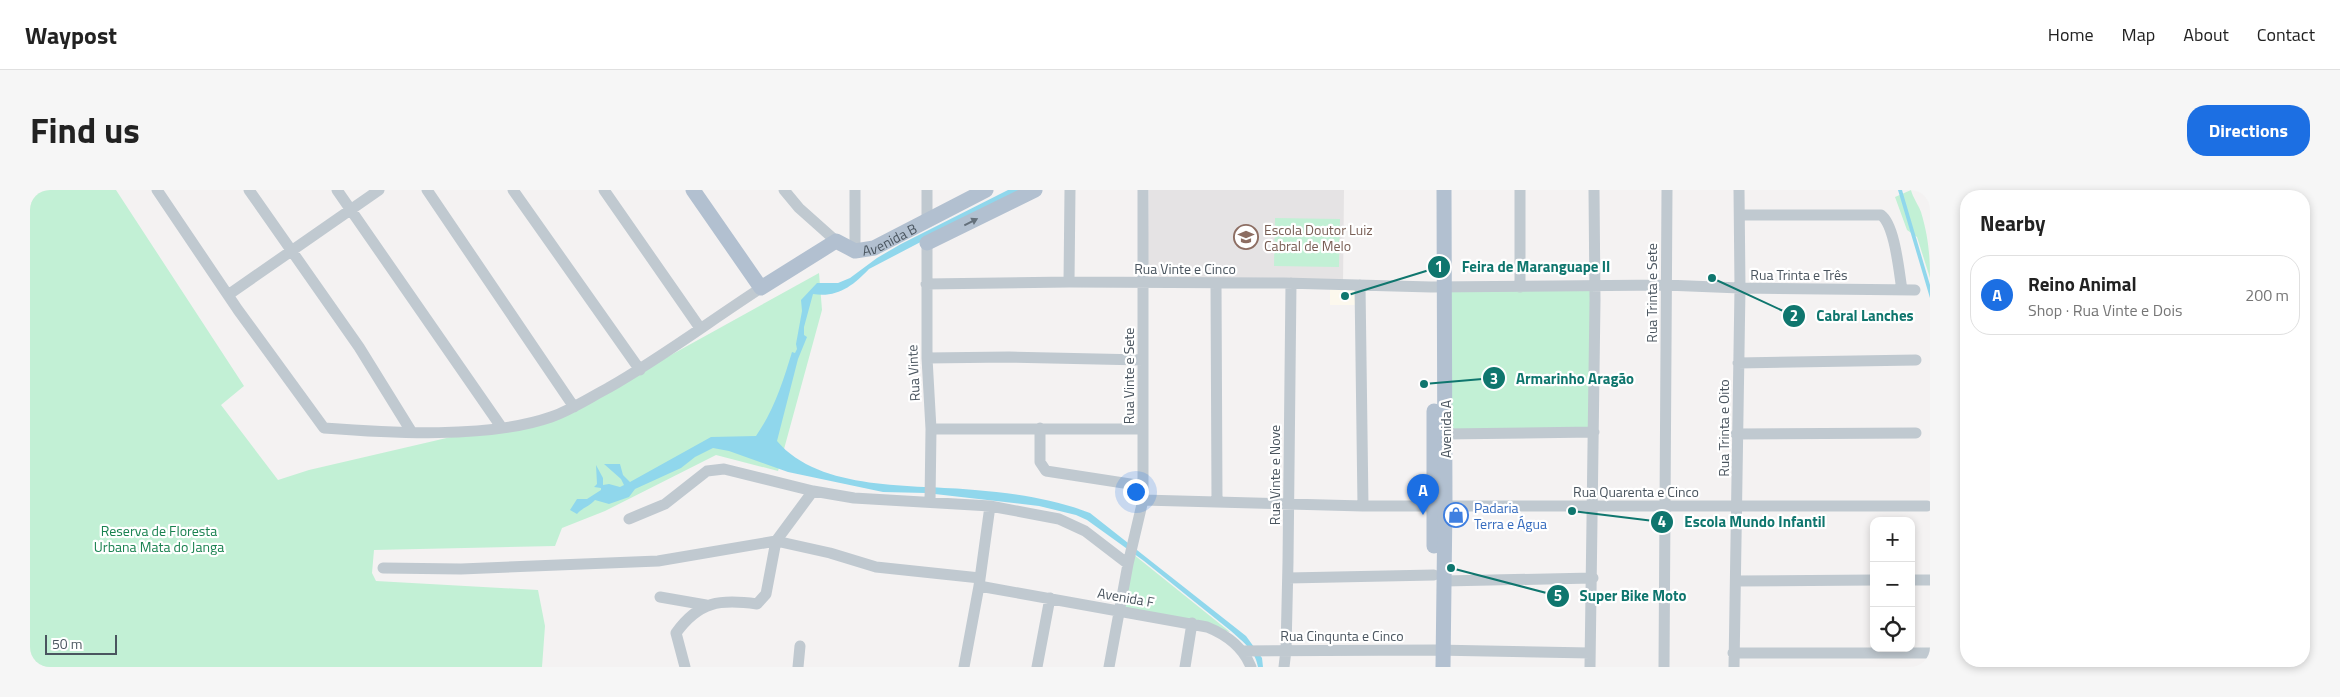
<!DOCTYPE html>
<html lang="en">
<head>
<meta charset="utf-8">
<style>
	:root { --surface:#fff; --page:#f6f6f6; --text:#222; --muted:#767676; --line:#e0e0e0; --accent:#1c6fe3 }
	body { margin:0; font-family:"Titillium Web",sans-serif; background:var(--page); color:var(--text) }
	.controls { position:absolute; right:15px; bottom:15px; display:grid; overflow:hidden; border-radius:10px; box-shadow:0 2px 8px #0003 }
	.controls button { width:45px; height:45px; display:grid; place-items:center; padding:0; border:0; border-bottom:1px solid var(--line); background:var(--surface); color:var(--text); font:25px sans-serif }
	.scale { position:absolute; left:15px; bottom:12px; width:72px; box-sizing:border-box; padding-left:5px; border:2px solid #4a555f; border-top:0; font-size:14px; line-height:18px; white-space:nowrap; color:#4a555f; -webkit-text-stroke:4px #fff; paint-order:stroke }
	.you { position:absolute; left:1105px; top:301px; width:18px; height:18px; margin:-12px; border:4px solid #fff; border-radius:50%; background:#1a73e8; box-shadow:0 0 0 8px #1a73e833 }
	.badge { display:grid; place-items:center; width:32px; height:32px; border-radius:50%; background:var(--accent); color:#fff; font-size:16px; font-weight:700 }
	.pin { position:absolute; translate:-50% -41px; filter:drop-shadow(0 1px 2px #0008) }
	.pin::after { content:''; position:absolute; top:26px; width:18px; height:15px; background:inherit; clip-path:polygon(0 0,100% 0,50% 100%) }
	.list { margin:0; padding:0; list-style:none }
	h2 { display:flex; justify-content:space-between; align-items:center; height:65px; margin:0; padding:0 20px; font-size:21px }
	h2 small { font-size:16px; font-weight:400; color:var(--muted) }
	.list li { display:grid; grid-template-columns:32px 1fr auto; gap:15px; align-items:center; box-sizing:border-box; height:80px; margin:0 10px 10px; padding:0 10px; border:1px solid var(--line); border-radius:20px }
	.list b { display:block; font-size:19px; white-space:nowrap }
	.list p { margin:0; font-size:16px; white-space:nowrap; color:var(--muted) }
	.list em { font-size:16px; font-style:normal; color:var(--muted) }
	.icon { flex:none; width:28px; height:28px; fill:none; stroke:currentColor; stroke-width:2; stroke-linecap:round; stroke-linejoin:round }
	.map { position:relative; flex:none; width:1900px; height:477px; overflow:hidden; border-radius:20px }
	header { display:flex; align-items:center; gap:30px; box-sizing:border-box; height:70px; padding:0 25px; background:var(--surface); border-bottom:1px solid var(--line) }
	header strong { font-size:24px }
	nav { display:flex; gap:28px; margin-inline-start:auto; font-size:18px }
	.intro { display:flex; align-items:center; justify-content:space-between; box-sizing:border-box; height:120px; padding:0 30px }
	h1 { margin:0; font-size:35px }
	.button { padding:12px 22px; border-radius:20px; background:var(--accent); color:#fff; font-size:18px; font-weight:700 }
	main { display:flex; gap:30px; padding:0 30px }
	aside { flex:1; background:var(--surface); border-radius:20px; box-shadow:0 2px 8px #0003 }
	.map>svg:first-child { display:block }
	.commercial { fill:#fcf8ed }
	.education { fill:#e5e3e4 }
	.green { fill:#c2f0d5 }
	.water { fill:#90d7ec }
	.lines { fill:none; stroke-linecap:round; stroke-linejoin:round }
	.minor { stroke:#c0c9d0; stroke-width:11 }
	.major { stroke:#b2c0d0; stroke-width:15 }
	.oneway { fill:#64707b }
	.labels { text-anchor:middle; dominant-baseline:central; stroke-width:4.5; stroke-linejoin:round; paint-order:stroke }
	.education-label { font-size:14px; fill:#785e54; stroke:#fff; text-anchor:start }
	.street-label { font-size:14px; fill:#4a555f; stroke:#fff }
	.shop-label { font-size:14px; fill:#366cbe; stroke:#fff; text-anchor:start }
	.park-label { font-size:14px; fill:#198250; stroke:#fff }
	.leader { fill:none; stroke:#0f766e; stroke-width:2 }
	.callout-dot { fill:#0f766e; stroke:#fff; stroke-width:2 }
	.mark-label { font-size:15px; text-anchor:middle; font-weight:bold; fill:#fff }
	.callout-label { font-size:15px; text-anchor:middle; font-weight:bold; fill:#0f766e; stroke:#fff; stroke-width:4.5; stroke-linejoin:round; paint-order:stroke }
</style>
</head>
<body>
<header>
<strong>Waypost</strong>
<nav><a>Home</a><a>Map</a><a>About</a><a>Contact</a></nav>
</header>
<div class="intro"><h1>Find us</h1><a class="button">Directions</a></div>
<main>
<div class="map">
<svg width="1900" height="477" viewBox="0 0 1900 477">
	<rect width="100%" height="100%" fill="#f4f2f2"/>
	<path class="commercial" d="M1300,97h30l-1,18h-29z"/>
	<path class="education" d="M1119,0h195l-1,95 -196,-2z"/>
	<path class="green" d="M0,0h86l128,196 -23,19 57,75 31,-10 266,-62 244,-135 3,37 -44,161 -62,-16 -111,56 -43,17 -7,18 -181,4 -2,23 4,8 162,9 7,36 -3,41h-512z
		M1881,0c2,8 7,14 10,22 7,23 9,42 9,66l-13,-41 -10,-7 -12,-33z
		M1245,28l65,1 -1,48 -65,-1z
		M1563,95l-1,148 -149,-1 1,-145z
		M1103,364l97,78 -108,-24z"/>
	<path class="water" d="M978,0h12l-151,79c-16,17 -32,29 -56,25l-9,33v8l3,2 -9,22 -21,82c43,51 137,43 198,49 38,3 79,9 115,23l156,123 16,22 1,9h-5c-3,-17 -15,-25 -27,-36l-87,-70 -57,-41 -11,-5 -37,-9 -113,-13 -43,-1 -95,-20 -59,-21 -16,-3 -18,9 -14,11 -46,21 -6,8 -20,7 -14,-4c-6,7 -12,7 -18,14l-7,-4 7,-11h10l14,-9v-2l-7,-1 3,-3 -1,-19 7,13v7l6,-1 11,3 4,-2 -3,-6 -17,-15h16l3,11 7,7 81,-45 45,-1c18,-26 27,-54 36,-84l3,1 2,-4 -1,-5 6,-33 -1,-11 16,-17h21l12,-5 27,-20 24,-14z
		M1868,0h4l28,95v13z"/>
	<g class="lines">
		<path class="minor" d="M127,0l81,120 86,118c66,5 164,11 227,-11 20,-7 38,-19 57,-29 53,-30 102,-67 153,-100
			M219,0l110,157 52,84
			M307,0l165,238
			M397,0l147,217
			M483,0l127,180
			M574,0l96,138
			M754,0l15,18 37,33
			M1710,25h141c14,10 18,57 21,75
			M897,30v-30
			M897,53v115l4,71 -1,73
			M825,61v-61
			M1039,92l1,-92
			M1186,93l1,219
			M896,94l143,-2 215,1 147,4 234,-2 75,3 175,2
			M1330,95l3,221
			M1490,97v-97
			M198,105l151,-105
			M897,168l82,-1 134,3
			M1708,173l178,-3
			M1010,238v34l6,9 97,15
			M901,239h212
			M1415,244l149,-2
			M1706,244l180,-1
			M1113,310l220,6h564
			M599,329l36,-15 42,-33 17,-2 89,22 41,7 136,8 69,13 26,12 43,33
			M353,378l78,1 197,-8 118,-20 54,12 46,14 104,11
			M1258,388l146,-3
			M1881,390h19
			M1414,391l149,-3
			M1706,391l138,-1
			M949,396l228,41c20,8 36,20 44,40
			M630,407l46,8
			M1212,461l193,-1 155,3
			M1703,463h197
			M655,477l-9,-34c23,-32 44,-34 81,-29l9,-10 10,-53 37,-50
			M768,477l2,-21
			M934,477l15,-81 11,-80
			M1007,477l13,-69
			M1079,477l19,-103 15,-64v-310
			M1155,477l7,-44
			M1254,477l2,-17 2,-88 3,-279
			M1560,477l5,-367 -1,-110
			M1634,477l3,-477
			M1704,477l6,-379 -1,-98"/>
		<g class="major">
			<path id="s1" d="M663,0l68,98 75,-47 19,10 19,-3 112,-58"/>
			<path d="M897,53l108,-53"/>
			<path d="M1404,356v-135"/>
			<path d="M1413,477l2,-163 -1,-314"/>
		</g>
	</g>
	<defs><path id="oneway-solid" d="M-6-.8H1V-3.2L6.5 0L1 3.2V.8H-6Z" transform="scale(1.25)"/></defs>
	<use class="oneway" href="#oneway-solid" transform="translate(941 32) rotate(-27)"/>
	<defs>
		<symbol id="school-ring" viewBox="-11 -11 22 22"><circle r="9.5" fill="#fff" stroke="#8d6e63" stroke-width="1.5"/><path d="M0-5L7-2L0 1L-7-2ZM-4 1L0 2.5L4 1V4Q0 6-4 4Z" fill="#8d6e63"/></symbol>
		<symbol id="shop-ring" viewBox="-11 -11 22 22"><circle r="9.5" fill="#fff" stroke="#3f7fe0" stroke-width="1.5"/><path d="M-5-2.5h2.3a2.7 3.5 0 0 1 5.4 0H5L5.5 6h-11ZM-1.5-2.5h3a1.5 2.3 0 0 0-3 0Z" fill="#3f7fe0"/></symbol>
	</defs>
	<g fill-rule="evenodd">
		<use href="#school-ring" x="1202" y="33" width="28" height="28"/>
		<use href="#shop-ring" x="1412" y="311" width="28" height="28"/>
	</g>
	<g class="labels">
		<g class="education-label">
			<text x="1234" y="39">Escola Doutor Luiz<tspan x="1234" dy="16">Cabral de Melo</tspan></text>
		</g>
		<g class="street-label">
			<text stroke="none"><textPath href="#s1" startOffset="266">Avenida B</textPath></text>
			<text x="1155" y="78">Rua Vinte e Cinco</text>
			<text x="1769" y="84">Rua Trinta e Três</text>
			<text transform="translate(1621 103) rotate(-90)">Rua Trinta e Sete</text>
			<text transform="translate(883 183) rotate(-93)">Rua Vinte</text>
			<text transform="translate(1098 186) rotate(-90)">Rua Vinte e Sete</text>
			<text transform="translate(1693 238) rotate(-90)">Rua Trinta e Oito</text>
			<text transform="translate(1415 239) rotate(-90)">Avenida A</text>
			<text transform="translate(1244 285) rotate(-90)">Rua Vinte e Nove</text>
			<text x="1606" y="301">Rua Quarenta e Cinco</text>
			<text transform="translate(1096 407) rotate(10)">Avenida F</text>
			<text x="1312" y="445">Rua Cinqunta e Cinco</text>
		</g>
		<g class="shop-label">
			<text x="1444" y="317">Padaria<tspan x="1444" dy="16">Terra e Água</tspan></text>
		</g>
		<g class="park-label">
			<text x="129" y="340">Reserva de Floresta<tspan x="129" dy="16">Urbana Mata do Janga</tspan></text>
		</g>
	</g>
	<path class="leader" d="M1315 106L1409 77M1682 88L1764 126M1394 194L1464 188M1542 321L1632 332M1421 378L1528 406"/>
	<g class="callout-dot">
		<circle cx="1315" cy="106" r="5"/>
		<circle cx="1682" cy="88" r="5"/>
		<circle cx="1394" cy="194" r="5"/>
		<circle cx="1542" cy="321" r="5"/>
		<circle cx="1421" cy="378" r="5"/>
		<circle cx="1409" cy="77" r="12"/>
		<circle cx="1764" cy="126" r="12"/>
		<circle cx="1464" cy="188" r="12"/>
		<circle cx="1632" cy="332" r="12"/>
		<circle cx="1528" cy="406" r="12"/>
	</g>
	<g class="mark-label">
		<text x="1409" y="82">1</text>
		<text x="1764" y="131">2</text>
		<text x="1464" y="194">3</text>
		<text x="1632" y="337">4</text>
		<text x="1528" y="411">5</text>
	</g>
	<g class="callout-label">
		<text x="1506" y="82">Feira de Maranguape II</text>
		<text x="1835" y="131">Cabral Lanches</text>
		<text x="1545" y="194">Armarinho Aragão</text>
		<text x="1725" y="337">Escola Mundo Infantil</text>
		<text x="1603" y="411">Super Bike Moto</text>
	</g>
</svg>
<div class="controls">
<button>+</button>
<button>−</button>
<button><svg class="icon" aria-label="locate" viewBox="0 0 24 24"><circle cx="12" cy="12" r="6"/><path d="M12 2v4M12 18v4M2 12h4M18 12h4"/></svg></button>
</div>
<div class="scale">50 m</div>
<div class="you"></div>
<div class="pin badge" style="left:1393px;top:325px">A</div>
</div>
<aside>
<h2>Nearby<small></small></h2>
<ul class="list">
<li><span class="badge">A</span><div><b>Reino Animal</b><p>Shop · Rua Vinte e Dois</p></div><em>200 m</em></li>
</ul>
</aside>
</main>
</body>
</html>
